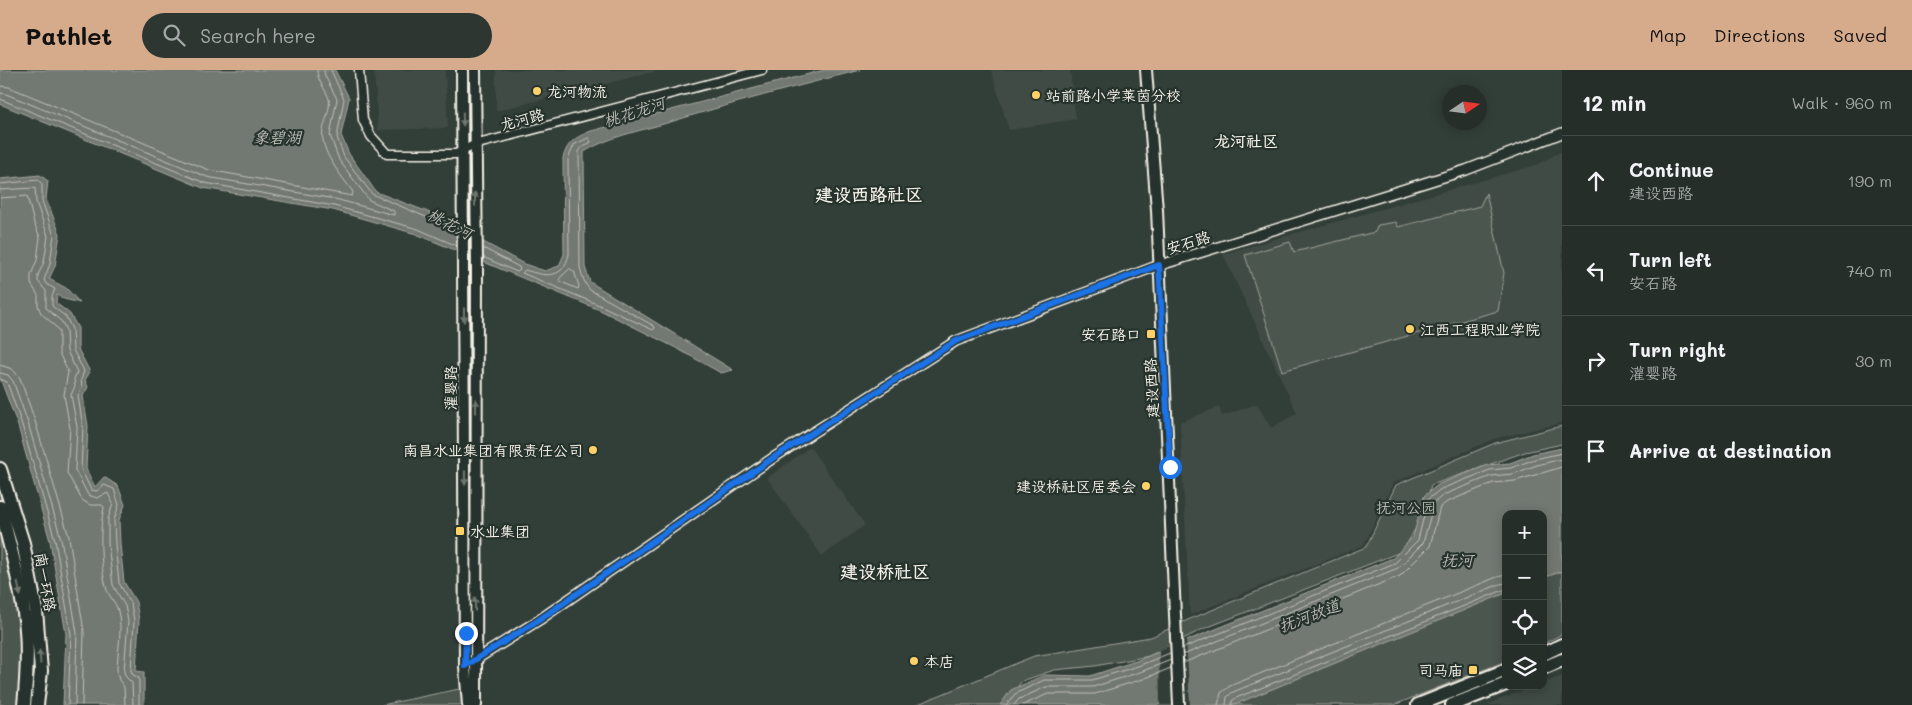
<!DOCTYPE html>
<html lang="en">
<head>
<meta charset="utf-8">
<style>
	:root { --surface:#262e2a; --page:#2e3632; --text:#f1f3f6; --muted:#a4a8a8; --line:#424a47; --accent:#d6ab8b }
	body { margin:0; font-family:Mali,"LXGW WenKai TC",sans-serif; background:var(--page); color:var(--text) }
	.controls { position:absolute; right:15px; bottom:15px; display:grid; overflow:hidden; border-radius:10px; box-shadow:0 2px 12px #0003 }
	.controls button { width:45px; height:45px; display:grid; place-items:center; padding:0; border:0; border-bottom:1px solid var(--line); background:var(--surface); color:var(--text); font:25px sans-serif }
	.compass { position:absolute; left:1442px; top:15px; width:45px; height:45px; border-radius:50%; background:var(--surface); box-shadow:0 2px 12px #0003; rotate:77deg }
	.stop { position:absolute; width:15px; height:15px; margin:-11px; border:4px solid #1a73e8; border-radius:50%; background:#fff }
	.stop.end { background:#1a73e8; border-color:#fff; box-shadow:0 1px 5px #0008 }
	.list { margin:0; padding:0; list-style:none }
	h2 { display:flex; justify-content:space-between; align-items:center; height:65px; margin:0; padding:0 20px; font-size:21px }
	h2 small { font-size:16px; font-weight:400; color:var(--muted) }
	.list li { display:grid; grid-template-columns:32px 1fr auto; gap:15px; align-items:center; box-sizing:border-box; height:90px; padding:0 20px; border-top:1px solid var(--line) }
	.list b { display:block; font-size:19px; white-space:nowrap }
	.list p { margin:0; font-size:16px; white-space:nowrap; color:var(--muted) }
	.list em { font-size:16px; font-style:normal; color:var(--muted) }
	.icon { flex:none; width:28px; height:28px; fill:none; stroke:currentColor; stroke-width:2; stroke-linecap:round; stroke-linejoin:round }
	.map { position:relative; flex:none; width:1562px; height:635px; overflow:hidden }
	header { display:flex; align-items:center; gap:30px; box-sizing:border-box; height:70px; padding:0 25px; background:var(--accent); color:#111 }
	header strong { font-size:24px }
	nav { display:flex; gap:28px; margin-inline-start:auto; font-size:18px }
	.search { width:350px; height:45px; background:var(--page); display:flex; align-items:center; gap:12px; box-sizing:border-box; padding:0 18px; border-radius:28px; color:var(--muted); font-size:19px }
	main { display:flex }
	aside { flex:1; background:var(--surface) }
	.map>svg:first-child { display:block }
	.built { fill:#404b44 }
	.green { fill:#4c564f; stroke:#a0a49c }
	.water { fill:#727972; stroke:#a6a9a1 }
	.pier { fill:#323e38 }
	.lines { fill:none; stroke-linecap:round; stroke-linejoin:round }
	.shore { stroke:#c0c1b9; stroke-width:1 }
	.minor-casing { stroke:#f4f1e8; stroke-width:11 }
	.tertiary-casing { stroke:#f4f1e8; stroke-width:12 }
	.secondary-casing { stroke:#f4f1e8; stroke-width:14 }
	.trunk-casing { stroke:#f4f1e8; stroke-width:16 }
	.minor { stroke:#26332d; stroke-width:8 }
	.tertiary { stroke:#26332d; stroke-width:9 }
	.secondary { stroke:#26332d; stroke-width:10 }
	.trunk { stroke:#26332d; stroke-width:12 }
	.oneway { fill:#6e766e }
	.route { stroke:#1a73e8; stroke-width:6 }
	.poi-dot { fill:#ffd166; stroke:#26332d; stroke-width:2 }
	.labels { text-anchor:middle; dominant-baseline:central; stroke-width:4.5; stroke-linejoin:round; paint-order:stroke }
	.poi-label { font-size:15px; fill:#f4f1e8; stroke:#26332d; text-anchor:start }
	.street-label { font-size:15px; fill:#f4f1e8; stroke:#26332d }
	.park-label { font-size:15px; fill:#b9bbb2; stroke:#26332d }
	.water-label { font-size:16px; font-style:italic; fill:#babbb3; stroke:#26332d }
	.neighbourhood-label { font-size:16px; font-weight:bold; fill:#f4f1e8; stroke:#26332d }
	.quarter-label { font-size:18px; font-weight:bold; fill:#f4f1e8; stroke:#26332d }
</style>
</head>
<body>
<header>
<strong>Pathlet</strong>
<div class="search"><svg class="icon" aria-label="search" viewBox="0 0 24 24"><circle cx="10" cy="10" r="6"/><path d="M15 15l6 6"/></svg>Search here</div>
<nav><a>Map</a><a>Directions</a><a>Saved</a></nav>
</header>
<main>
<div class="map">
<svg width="1562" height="635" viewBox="0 0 1562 635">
	<rect width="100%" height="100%" fill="#323e38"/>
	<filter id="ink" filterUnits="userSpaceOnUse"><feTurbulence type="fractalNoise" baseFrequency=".02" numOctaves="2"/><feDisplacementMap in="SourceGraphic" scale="10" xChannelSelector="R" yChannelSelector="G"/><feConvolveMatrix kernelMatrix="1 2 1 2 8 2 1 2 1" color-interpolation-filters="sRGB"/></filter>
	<g filter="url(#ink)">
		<path class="built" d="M374,0h71l3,58 -70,2z
			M496,0h165l-165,41z
			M991,0h79l6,49 -67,11z
			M1562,81v272l-68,16 -101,44 -29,62 -174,70 -10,-193 39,-15 3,9 35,-12 14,24 26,-15 -74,-159 313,-89z
			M810,377l55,78 -43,31 -55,-78z
			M1562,606v29h-76l48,-19h9v-3z"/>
		<path class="green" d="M1486,123l18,80 -6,38 -216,60 -37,-116 45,-13 4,10 81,-20 3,-7 18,-3 2,5 82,-21z
			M1562,356v18l-37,8 -94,33 -7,28 -21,38 -200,78 -54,27 -54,10 -41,4 -32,11 -18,24h-88l118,-49 117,-19 39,-18 176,-72 30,-62 99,-42z
			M0,408l21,70 15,112 -5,45h-31z
			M1562,501v63l-19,10v-66z
			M1506,523v68l-112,44h-179z
			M464,618l1,17h-83z"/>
		<path class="water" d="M0,0h335l14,28 -8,37 8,19 27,38 52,20 96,52 21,7 14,-5 5,-12 -1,-96c4,-16 13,-21 28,-27l233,-61h36c-65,17 -129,33 -193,53 -28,8 -59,14 -83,29l1,115 5,15 143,88 -12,3 -45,-25 -74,-37 -186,-77 -83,-24 -130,-22 -203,-84z
			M40,105l8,6 -2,18 14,35 -5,32 -6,13 17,9 14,15 -16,-4 -7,-4 -1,8 14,11 8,14v21l12,23 -5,8 3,7 -5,9 5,30 -2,43 9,18 9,-10 14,9 7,19 -6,15 1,24 4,38 12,20 3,18 -3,51 8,1v33h-81l3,-71 -16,-93 -32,-115 -18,-48v-199z
			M1562,378v123l-19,7v-64h-37v79l-268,110 -7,2h-231l11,-15 33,-15 46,1 46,-15 257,-103 20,-21 11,-41 15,-12 49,-19 22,-2 23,-9z"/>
		<path class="pier" d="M1186,569l4,66h-30l-1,-55z"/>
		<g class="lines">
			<path class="shore" d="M331,0l13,29 -7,38 7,20 28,37 54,23 31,16
				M0,16l9,1 200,83 143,26 1,-4c-11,-16 -34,-41 -30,-62 2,-9 8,-23 6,-31 -3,-10 -12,-18 -12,-29
				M0,23l6,1 201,83 128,22 59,16v-4l-25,-11 -30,-40 -9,-25 7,-36 -12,-23 -1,-6
				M0,29l205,84 129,23 84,23 39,17
				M589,68l2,4 -10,6 -2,4 1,115c2,9 4,16 10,23l64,36 1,2 -2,2 -49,-23 -82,-34 3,-3c20,6 38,11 44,-16l-1,-95 6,-14z
				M0,114l38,-4 4,4v17l12,34 -4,29 -6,16 2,4 9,5 -3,7v10l14,11 6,12 1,21 11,21 -3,9 1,7 -4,9 5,31 -2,42 10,21 6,1 7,-6 10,4 5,16 -5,15 1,24 4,39 12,21 3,16 -3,51 2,4 6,3v27
				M0,120l35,-2 1,14 12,34 -4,26 -6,13v6l8,10v17l16,14 4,8 1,21 10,21 -3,7 1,7 -4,9 6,32 -2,43 13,25 9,3 11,-5 5,11 -5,15v25l5,41 12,21 3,15 -4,51 2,5 6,6 1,22
				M0,128l27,-2 7,27 6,14 -3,23 -6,15v9l7,11v11l3,7 14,13 4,6v21l9,19 -4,23 6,33 -3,45 15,27 8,5h12l2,2c-5,21 -4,59 2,80 2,9 10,15 12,24 5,19 -1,41 -1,61l2,8 5,7 1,18
				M483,178l36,19 1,3 -3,2 -34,-15
				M570,199l4,2 5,15 -1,3 -19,-8 1,-3z
				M0,295l12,4 8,9 15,43 34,116 15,95 -2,73
				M0,303l8,2 5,6 15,42 33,116 16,94 -2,72
				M0,309l7,3 15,43 33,115 16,94 -3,71
				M1183,578l212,-85 23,-23 10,-41 13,-10 49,-19 21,-2 24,-9 27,-6
				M1183,585l215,-87 25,-25 11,-40 9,-8 48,-19 22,-2 24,-9 25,-6
				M1183,593l217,-87 30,-30 10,-39 7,-5 46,-19 22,-2 47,-14
				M1006,635l9,-11 29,-14h48l46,-14 32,-13
				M1014,635l5,-6 27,-12h47l47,-15 31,-12
				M1023,635l25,-11h47l48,-15 28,-11
				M1218,635l3,-12 9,-7 267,-109 9,-2
				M1226,635l1,-8 6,-5 267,-108 6,-1
				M1232,635v-4l4,-3 270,-109"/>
			<defs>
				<path id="minor" d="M359,0l4,50 8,16 16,18h69l18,-9 288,-75"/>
				<path id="tertiary" d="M472,592l67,-42 234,-162 183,-117 198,-74 312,-97 96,-37"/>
				<path id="secondary" d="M462,0l3,596 3,39
					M475,0l2,200 -1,435
					M1146,0l11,140 22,495"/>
				<path id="trunk" d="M0,399l23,74 13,67 5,61 -4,34
					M0,437c9,35 19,70 24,106 5,30 3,62 0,92
					M1543,584l19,-9
					M1543,598l19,-8
					M1418,635l88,-35
					M1452,635l54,-21"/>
			</defs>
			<use href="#minor" class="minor-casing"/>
			<use href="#tertiary" class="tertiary-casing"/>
			<use href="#secondary" class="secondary-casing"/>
			<use href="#trunk" class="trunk-casing"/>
			<use href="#minor" class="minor"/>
			<use href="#tertiary" class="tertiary"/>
			<use href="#secondary" class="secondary"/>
			<use href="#trunk" class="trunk"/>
		</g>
		<defs><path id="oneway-solid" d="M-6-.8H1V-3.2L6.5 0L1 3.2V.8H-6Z" transform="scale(1.25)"/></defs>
		<g class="oneway">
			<use href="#oneway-solid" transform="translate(463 49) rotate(89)"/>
			<use href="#oneway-solid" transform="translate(475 129) rotate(-91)"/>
			<use href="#oneway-solid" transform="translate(464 245) rotate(90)"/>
			<use href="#oneway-solid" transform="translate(476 336) rotate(-90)"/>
			<use href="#oneway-solid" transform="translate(465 408) rotate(90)"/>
			<use href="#oneway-solid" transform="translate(19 519) rotate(78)"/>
			<use href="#oneway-solid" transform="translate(475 534) rotate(-90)"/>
			<use href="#oneway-solid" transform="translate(40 587) rotate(-94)"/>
		</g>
	</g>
	<g class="lines" filter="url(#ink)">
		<path class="route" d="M466,563l-1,33 74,-46 234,-162 183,-117 203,-76 11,202"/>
	</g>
	<g class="poi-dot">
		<circle cx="537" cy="21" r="5"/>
		<circle cx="1036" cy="25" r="5"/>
		<circle cx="1410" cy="259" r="5"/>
		<rect x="1146" y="259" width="10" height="10" rx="2.5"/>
		<circle cx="593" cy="380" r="5"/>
		<circle cx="1146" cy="416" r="5"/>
		<rect x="455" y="456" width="10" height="10" rx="2.5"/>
		<circle cx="914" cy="591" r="5"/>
		<rect x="1468" y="595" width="10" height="10" rx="2.5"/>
	</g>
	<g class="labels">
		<g class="poi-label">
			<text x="547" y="21">龙河物流</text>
			<text x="1046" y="25">站前路小学莱茵分校</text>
			<text x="1420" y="259">江西工程职业学院</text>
			<text x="1141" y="264" text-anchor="end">安石路口</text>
			<text x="583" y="380" text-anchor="end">南昌水业集团有限责任公司</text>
			<text x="1136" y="416" text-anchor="end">建设桥社区居委会</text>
			<text x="470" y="461">水业集团</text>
			<text x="924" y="591">本店</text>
			<text x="1463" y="600" text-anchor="end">司马庙</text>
		</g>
		<g class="street-label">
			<text transform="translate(522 49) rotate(-15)">龙河路</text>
			<text transform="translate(1188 172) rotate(-17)">安石路</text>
			<text transform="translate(450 318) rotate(-90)">灌婴路</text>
			<text transform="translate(1151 318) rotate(-93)">建设西路</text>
			<text transform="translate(46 512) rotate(80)">南一环路</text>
		</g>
		<g class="park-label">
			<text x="1406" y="437">抚河公园</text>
		</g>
		<g class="water-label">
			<text transform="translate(634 41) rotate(-18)">桃花龙河</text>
			<text x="277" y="66">象碧湖</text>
			<text transform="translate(450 153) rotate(27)">桃花河</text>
			<text x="1457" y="489">抚河</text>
			<text transform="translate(1309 545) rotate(-21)">抚河故道</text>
		</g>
		<g class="neighbourhood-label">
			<text x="1246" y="70">龙河社区</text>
		</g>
		<g class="quarter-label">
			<text x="869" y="124">建设西路社区</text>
			<text x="885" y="501">建设桥社区</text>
		</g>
	</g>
</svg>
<div class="controls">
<button>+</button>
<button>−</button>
<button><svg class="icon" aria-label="locate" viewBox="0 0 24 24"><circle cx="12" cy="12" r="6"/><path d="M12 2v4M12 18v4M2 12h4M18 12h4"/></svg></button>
<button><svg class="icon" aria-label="layers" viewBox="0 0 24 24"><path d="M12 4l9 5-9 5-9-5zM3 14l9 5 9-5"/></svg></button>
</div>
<svg class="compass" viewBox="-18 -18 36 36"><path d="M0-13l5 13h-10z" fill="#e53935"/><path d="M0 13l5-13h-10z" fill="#a4a8a8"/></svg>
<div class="stop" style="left:1170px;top:397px"></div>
<div class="stop end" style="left:466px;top:563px"></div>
</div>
<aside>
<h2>12 min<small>Walk · 960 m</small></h2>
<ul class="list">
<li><svg class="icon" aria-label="ahead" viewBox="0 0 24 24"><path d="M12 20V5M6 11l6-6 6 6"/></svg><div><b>Continue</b><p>建设西路</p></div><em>190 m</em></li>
<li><svg class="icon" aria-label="left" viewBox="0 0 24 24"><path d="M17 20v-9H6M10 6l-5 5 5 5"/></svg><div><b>Turn left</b><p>安石路</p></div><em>740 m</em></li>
<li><svg class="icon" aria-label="right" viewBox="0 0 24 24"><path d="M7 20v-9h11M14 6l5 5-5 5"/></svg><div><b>Turn right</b><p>灌婴路</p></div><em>30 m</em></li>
<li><svg class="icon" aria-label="arrive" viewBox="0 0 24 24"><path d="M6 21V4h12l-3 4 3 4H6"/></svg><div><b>Arrive at destination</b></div></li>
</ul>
</aside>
</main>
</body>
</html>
